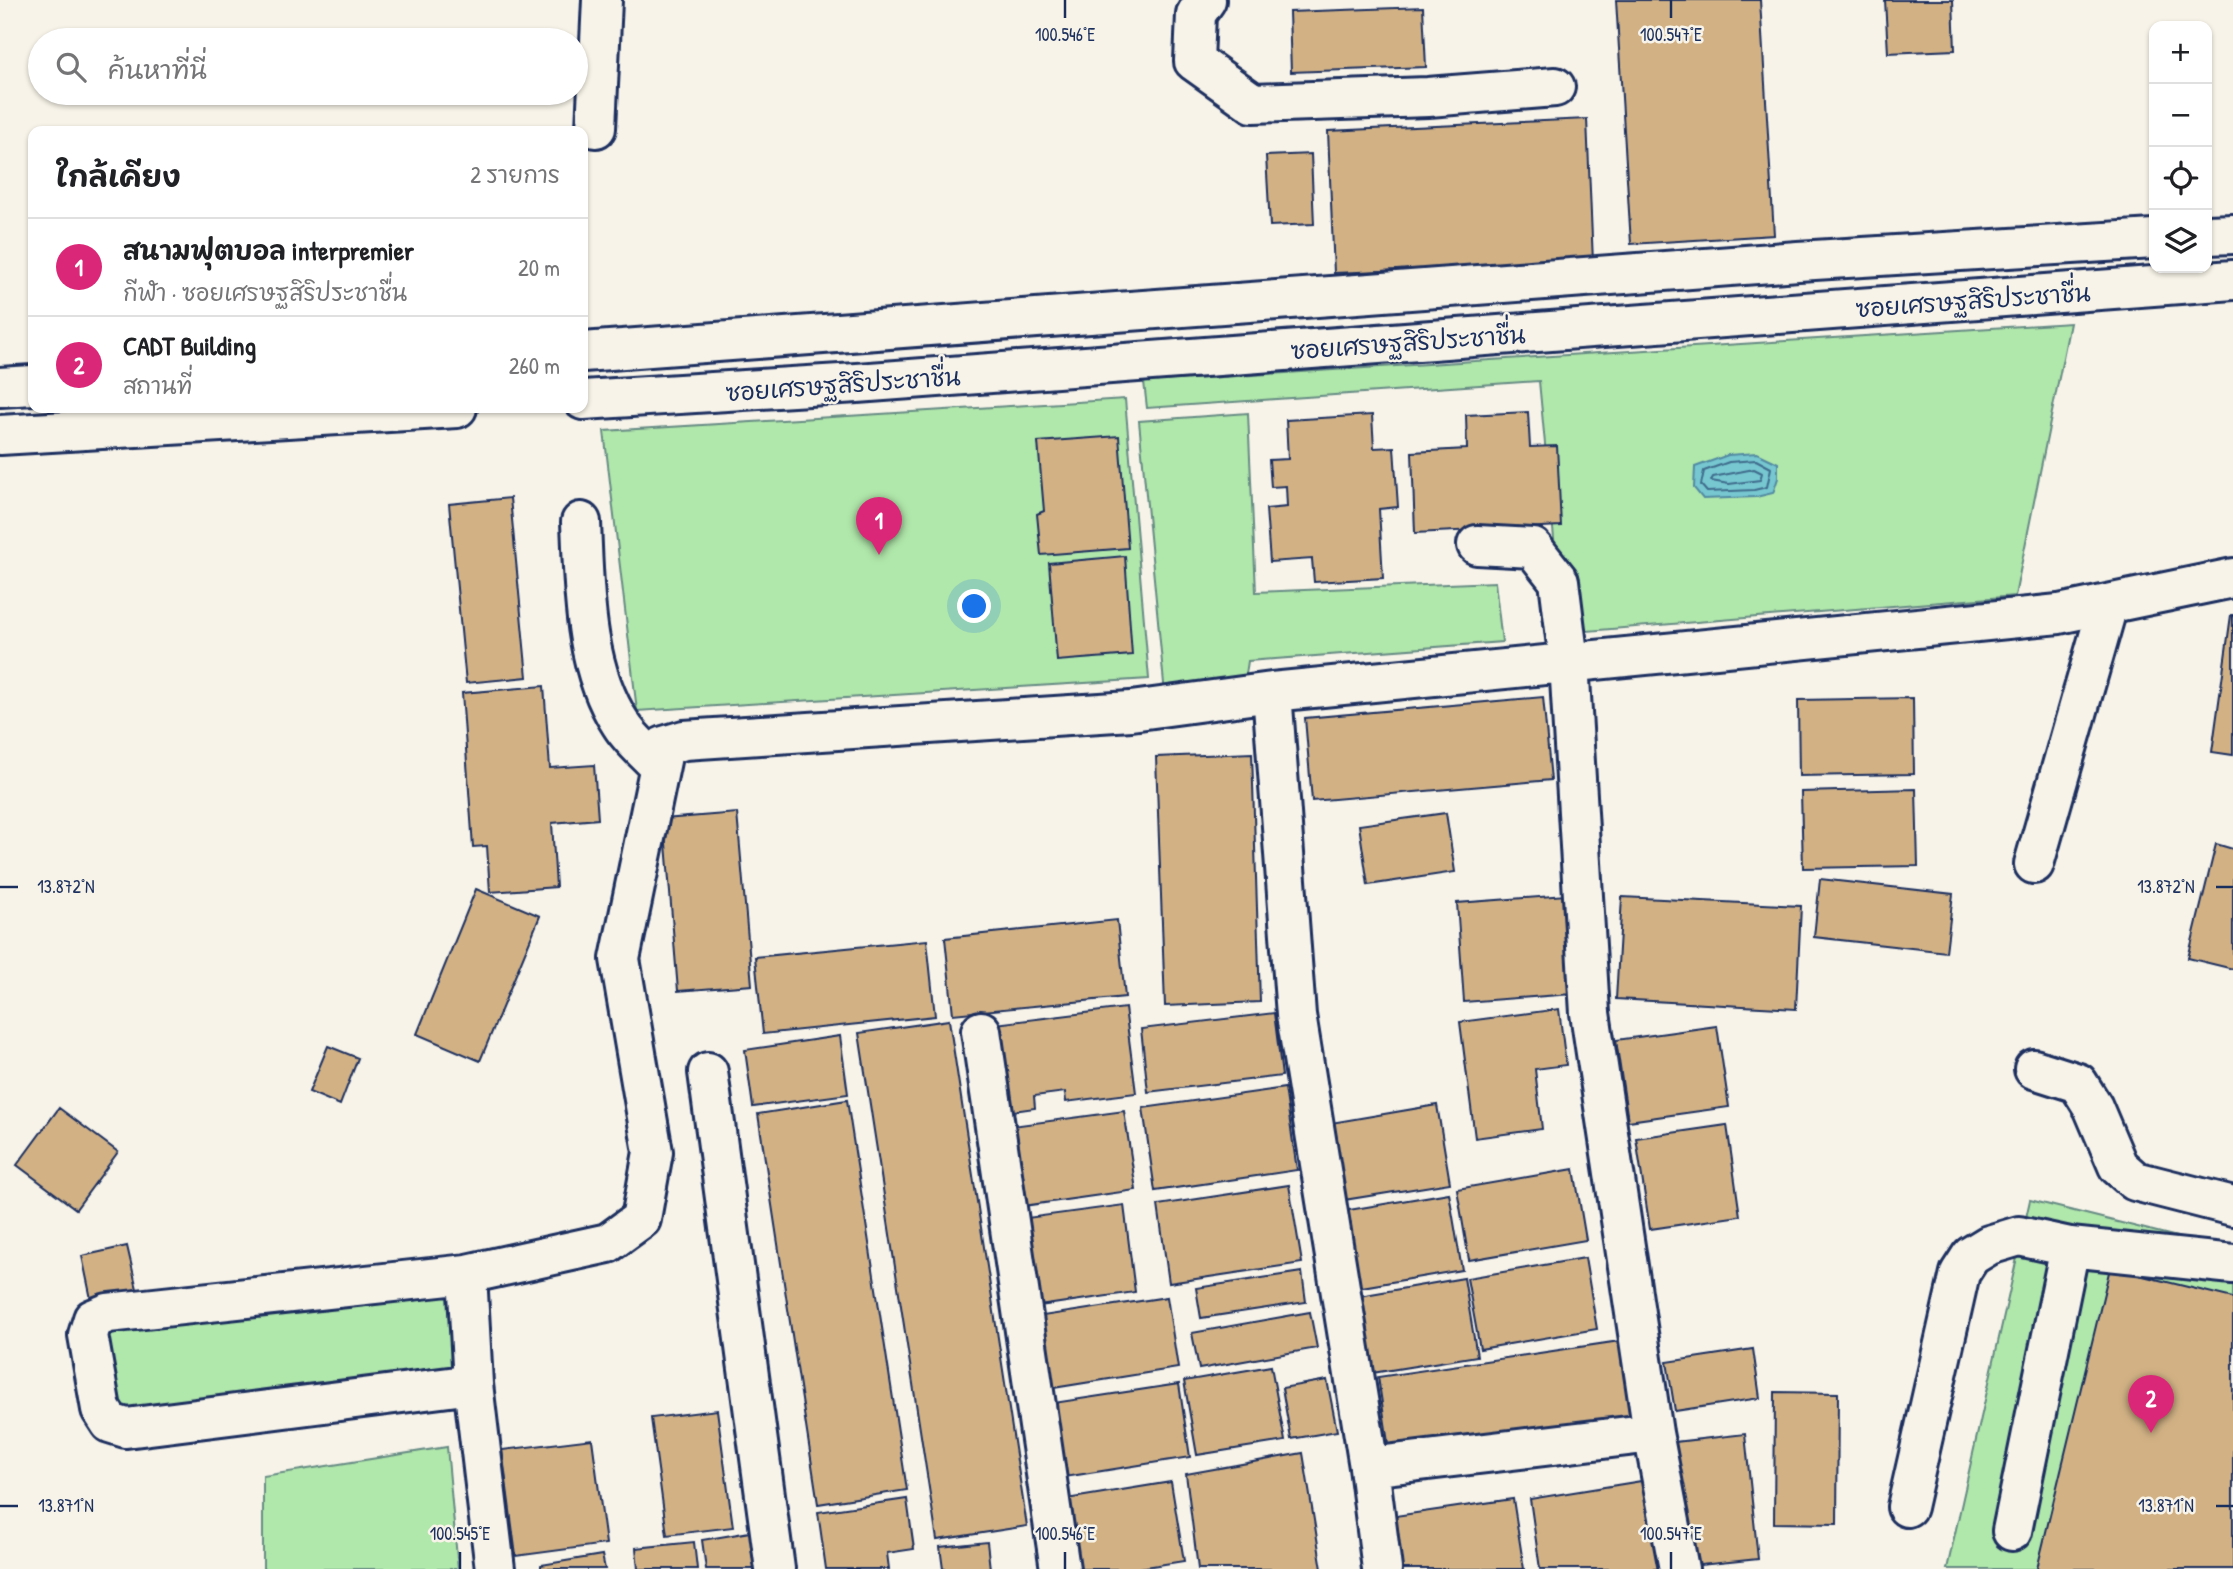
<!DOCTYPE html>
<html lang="th">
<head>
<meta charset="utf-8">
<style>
	:root { --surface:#fff; --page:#f2f2f2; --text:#202124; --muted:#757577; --line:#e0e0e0; --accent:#db2777 }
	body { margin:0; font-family:"Patrick Hand","Playpen Sans Thai",sans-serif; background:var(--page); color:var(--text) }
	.controls { position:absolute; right:21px; top:21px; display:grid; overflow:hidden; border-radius:14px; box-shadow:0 2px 5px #0004 }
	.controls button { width:63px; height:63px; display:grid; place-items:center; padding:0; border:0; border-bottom:2px solid var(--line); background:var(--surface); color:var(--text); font:35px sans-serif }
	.you { position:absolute; left:975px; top:607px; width:24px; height:24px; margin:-18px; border:5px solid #fff; border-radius:50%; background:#1a73e8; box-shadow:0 0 0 10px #1a73e833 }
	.badge { display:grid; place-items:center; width:46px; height:46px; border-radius:50%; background:var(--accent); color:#fff; font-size:23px; font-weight:700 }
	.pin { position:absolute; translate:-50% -58px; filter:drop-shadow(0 2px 4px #0008) }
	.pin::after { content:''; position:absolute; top:37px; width:24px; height:21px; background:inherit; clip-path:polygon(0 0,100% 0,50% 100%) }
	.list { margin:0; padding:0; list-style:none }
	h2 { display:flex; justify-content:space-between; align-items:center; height:91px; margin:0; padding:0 28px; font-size:30px }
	h2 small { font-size:23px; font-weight:400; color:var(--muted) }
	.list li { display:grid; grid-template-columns:46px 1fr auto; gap:21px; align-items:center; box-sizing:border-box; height:98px; padding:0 28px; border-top:2px solid var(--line) }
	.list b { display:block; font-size:26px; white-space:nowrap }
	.list p { margin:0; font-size:23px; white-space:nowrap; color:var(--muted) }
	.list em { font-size:23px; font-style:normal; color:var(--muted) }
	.icon { flex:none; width:38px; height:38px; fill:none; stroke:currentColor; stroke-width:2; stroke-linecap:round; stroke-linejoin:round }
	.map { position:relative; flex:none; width:2233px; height:1569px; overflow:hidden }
	.search { position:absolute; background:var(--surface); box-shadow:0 2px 5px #0004; left:28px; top:28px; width:560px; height:77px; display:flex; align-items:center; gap:18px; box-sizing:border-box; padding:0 24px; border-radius:38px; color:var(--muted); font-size:26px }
	.panel { position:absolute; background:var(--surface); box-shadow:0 2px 5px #0004; left:28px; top:126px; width:560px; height:287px; border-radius:14px }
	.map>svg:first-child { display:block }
	.green { fill:#b0e7aa; stroke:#668b84; stroke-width:2 }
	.water { fill:#76c7d0; stroke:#528aa2; stroke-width:2 }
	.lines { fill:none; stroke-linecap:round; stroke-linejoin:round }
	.shore { stroke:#3f6c8c; stroke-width:2 }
	.building { fill:#d2b285; stroke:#1b2f5e; stroke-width:2 }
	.minor-casing { stroke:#1b2f5e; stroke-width:44 }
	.minor { stroke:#f7f3e8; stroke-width:38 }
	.ticks { fill:none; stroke:#1b2f5e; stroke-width:2.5 }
	.labels { text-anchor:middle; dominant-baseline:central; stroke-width:5; stroke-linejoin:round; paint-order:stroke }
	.street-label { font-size:24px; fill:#1b2f5e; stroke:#f7f3e8 }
	.ticks-label { font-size:18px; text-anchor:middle; fill:#1b2f5e; stroke:#f7f3e8; stroke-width:5; stroke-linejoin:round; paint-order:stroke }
</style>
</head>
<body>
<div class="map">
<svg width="2233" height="1569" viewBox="0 0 2233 1569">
	<rect width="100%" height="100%" fill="#f7f3e8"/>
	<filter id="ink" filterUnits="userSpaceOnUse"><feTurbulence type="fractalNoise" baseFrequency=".0143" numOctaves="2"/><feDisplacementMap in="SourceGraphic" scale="14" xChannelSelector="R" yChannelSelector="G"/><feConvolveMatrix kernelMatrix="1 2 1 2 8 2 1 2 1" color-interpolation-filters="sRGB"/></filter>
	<g filter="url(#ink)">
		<path class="green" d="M2070,323l-55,273 -452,37 -24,-252 -392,27 -3,-26z
			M1125,399l24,280 -512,32 -33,-280z
			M1248,413l8,179 239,-10 7,60 -254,19 -5,33h-78l-26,-273z
			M2030,1200l203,51v318h-286z
			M463,1279l12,111 -370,44 -15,-113z
			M447,1447l11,122h-195v-93z"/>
		<path class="water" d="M1757,453l21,10v15l-5,15 -17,4 -53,2 -9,-11 1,-21 33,-12z"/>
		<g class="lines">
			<path class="shore" d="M1756,460l15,8 -4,19 -13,3 -47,2 -6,-7 3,-14 25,-9z
				M1754,469l8,4 -2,7 -31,4 -18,-3 2,-4z"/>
		</g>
		<path class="building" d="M1616,0h144l14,235 -143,9z
			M1885,0h68l2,50 -67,3z
			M1423,7l3,60 -135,5 -2,-60z
			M1587,119l6,143 -259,11 -6,-142z
			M1311,154l3,70 -44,2 -4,-70z
			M1528,412l2,35 27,-1 4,80 -146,7 -3,-81 55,-3 -1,-34z
			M1372,415l2,33 20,-1 4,60 -19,2 4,69 -69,4 -2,-23 -42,3 -4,-53 21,-2 -1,-21 -15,1 -2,-27 19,-1 -2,-39z
			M1119,436l9,112 -87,7 -4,-41 7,-3 -6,-69z
			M510,498l17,179 -61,6 -17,-179z
			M1125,556l7,99 -75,6 -8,-98z
			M2231,615h2v140l-21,-3z
			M544,686l6,82 44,-3 4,54 -46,4 4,64 -66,5 -3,-46 -14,1 -11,-154z
			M1543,697l8,83 -239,21 -7,-83z
			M1913,698l1,76 -115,2 -1,-76z
			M1252,753l8,249 -95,4 -9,-249z
			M1916,789l2,77 -115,2 -2,-76z
			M737,813l15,172 -74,6 -14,-172z
			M1446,813l9,59 -87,13 -9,-60z
			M2216,844l17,5v120l-45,-11z
			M1820,879l133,15 -7,58 -132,-15z
			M476,889l64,27 -60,145 -63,-27z
			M1566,895l6,99 -108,8 -7,-99z
			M1622,897l179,9 -5,103 -180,-10z
			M1117,920l8,77 -172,17 -8,-76z
			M927,940l8,76 -172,18 -8,-77z
			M1125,1008l11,85 -70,9 -1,-10 -31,4 1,12 -28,4 -12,-88z
			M1559,1009l7,56 -31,4 7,60 -67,9 -15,-116z
			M1274,1013l8,63 -134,16 -7,-63z
			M949,1020l78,506 -90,14 -78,-507z
			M1717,1026l12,81 -101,14 -12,-81z
			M840,1036l8,58 -95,13 -8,-57z
			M328,1046l30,12 -18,47 -31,-13z
			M1285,1088l12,82 -142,21 -12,-83z
			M847,1100l60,390 -89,14 -60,-390z
			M1437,1105l13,78 -106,17 -13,-77z
			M59,1108l59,44 -42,57 -59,-44z
			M1124,1111l12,79 -113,16 -11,-80z
			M1727,1125l13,91 -90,13 -14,-91z
			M1574,1169l12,71 -117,20 -12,-71z
			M1289,1185l13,78 -133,20 -11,-78z
			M1449,1193l13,77 -106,18 -13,-77z
			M1124,1205l11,87 -103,15 -13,-88z
			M127,1246l10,43 -46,10 -9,-43z
			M1585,1258l12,71 -117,20 -13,-71z
			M2110,1268l123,30v271h-196z
			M1302,1272l4,30 -105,16 -5,-30z
			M1464,1278l13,78 -105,17 -13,-77z
			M1167,1297l11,71 -131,21 -11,-72z
			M1310,1312l7,36 -118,21 -7,-36z
			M1620,1341l12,80 -242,35 -12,-79z
			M1753,1349l7,49 -85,13 -8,-49z
			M1271,1366l14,75 -88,14 -13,-74z
			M1327,1380l10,51 -46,8 -9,-51z
			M1179,1384l11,73 -132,21 -11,-74z
			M1775,1392l63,1 -1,131 -63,-1z
			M717,1410l16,117 -66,8 -16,-117z
			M1745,1434l13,125 -67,7 -16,-124z
			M592,1439l14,105 -90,12 -14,-106z
			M1303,1453l19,116h-124l-12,-95z
			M1660,1478l10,91h-130l-10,-70z
			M1171,1482l13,79 -51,8h-61l-12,-69z
			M907,1499l7,50 -27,4 2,16h-63l-8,-57z
			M1513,1499l11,70h-123l-6,-53z
			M750,1532l6,37h-50l-4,-29z
			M694,1542l3,27h-59l-2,-21z
			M987,1542l3,27h-47l-3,-22z
			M602,1555l3,14h-64v-4z"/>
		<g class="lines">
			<defs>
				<path id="minor" d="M1206,0l-10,14 -2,47 59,42 175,-6 127,-10
					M596,128l6,-128
					M2207,235l26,-1
					M583,352l1215,-91 356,-22
					M0,387l33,-2
					M583,400l274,-17 1376,-103
					M0,435l457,-27
					M581,522c3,66 2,144 40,202 9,15 24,27 36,40
					M1477,545l56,3 26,33 10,81 21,351 63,420 26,136
					M1272,692l24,323 73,452 13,102
					M2034,864l74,-259
					M981,1031l79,538
					M2034,1069l44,14 15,24 25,59 17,15 98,25
					M708,1072l67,497
					M467,1274l6,110 -347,44 -16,-5 -9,-14 -13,-74 5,-16 15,-6 359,-39 141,-31 33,-24 12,-67 -33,-193 44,-213 20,-6 447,-29 141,-19 787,-78 174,-36
					M473,1384l22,185
					M1369,1467l284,-34
					M1907,1507l53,-234 11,-17 18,-11 30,-9 51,11 163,17
					M2012,1531l58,-284"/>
			</defs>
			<use href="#minor" class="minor-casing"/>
			<use href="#minor" class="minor"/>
		</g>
	</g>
	<path class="ticks" d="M1065,0v18M1671,0v18M0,887h18M2216,887h17M0,1506h18M2216,1506h17M460,1552v17M1065,1552v17M1671,1552v17"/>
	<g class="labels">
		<g class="street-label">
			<text transform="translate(1973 300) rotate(-4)">ซอยเศรษฐสิริประชาชื่น</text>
			<text transform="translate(1408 342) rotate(-4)">ซอยเศรษฐสิริประชาชื่น</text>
			<text transform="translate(843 384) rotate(-4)">ซอยเศรษฐสิริประชาชื่น</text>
		</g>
	</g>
	<g class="ticks-label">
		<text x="1065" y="41">100.546°E</text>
		<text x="1671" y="41">100.547°E</text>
		<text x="66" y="893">13.872°N</text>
		<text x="2166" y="893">13.872°N</text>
		<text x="66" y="1512">13.871°N</text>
		<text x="2166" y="1512">13.871°N</text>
		<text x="460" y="1540">100.545°E</text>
		<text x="1065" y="1540">100.546°E</text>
		<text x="1671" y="1540">100.547°E</text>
	</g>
</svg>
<div class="controls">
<button>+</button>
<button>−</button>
<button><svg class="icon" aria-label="locate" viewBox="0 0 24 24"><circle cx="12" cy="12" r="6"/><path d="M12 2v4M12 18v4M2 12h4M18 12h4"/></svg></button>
<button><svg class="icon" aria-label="layers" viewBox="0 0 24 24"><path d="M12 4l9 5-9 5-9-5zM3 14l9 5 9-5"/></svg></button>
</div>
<div class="you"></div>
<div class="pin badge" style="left:879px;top:555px">1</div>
<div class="pin badge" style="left:2151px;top:1433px">2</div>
<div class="search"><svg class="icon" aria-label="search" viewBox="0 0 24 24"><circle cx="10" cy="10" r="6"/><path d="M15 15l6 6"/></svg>ค้นหาที่นี่</div>
<section class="panel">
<h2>ใกล้เคียง<small>2 รายการ</small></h2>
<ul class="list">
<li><span class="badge">1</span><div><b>สนามฟุตบอล interpremier</b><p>กีฬา · ซอยเศรษฐสิริประชาชื่น</p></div><em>20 m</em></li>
<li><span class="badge">2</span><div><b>CADT Building</b><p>สถานที่</p></div><em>260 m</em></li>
</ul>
</section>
</div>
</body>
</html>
